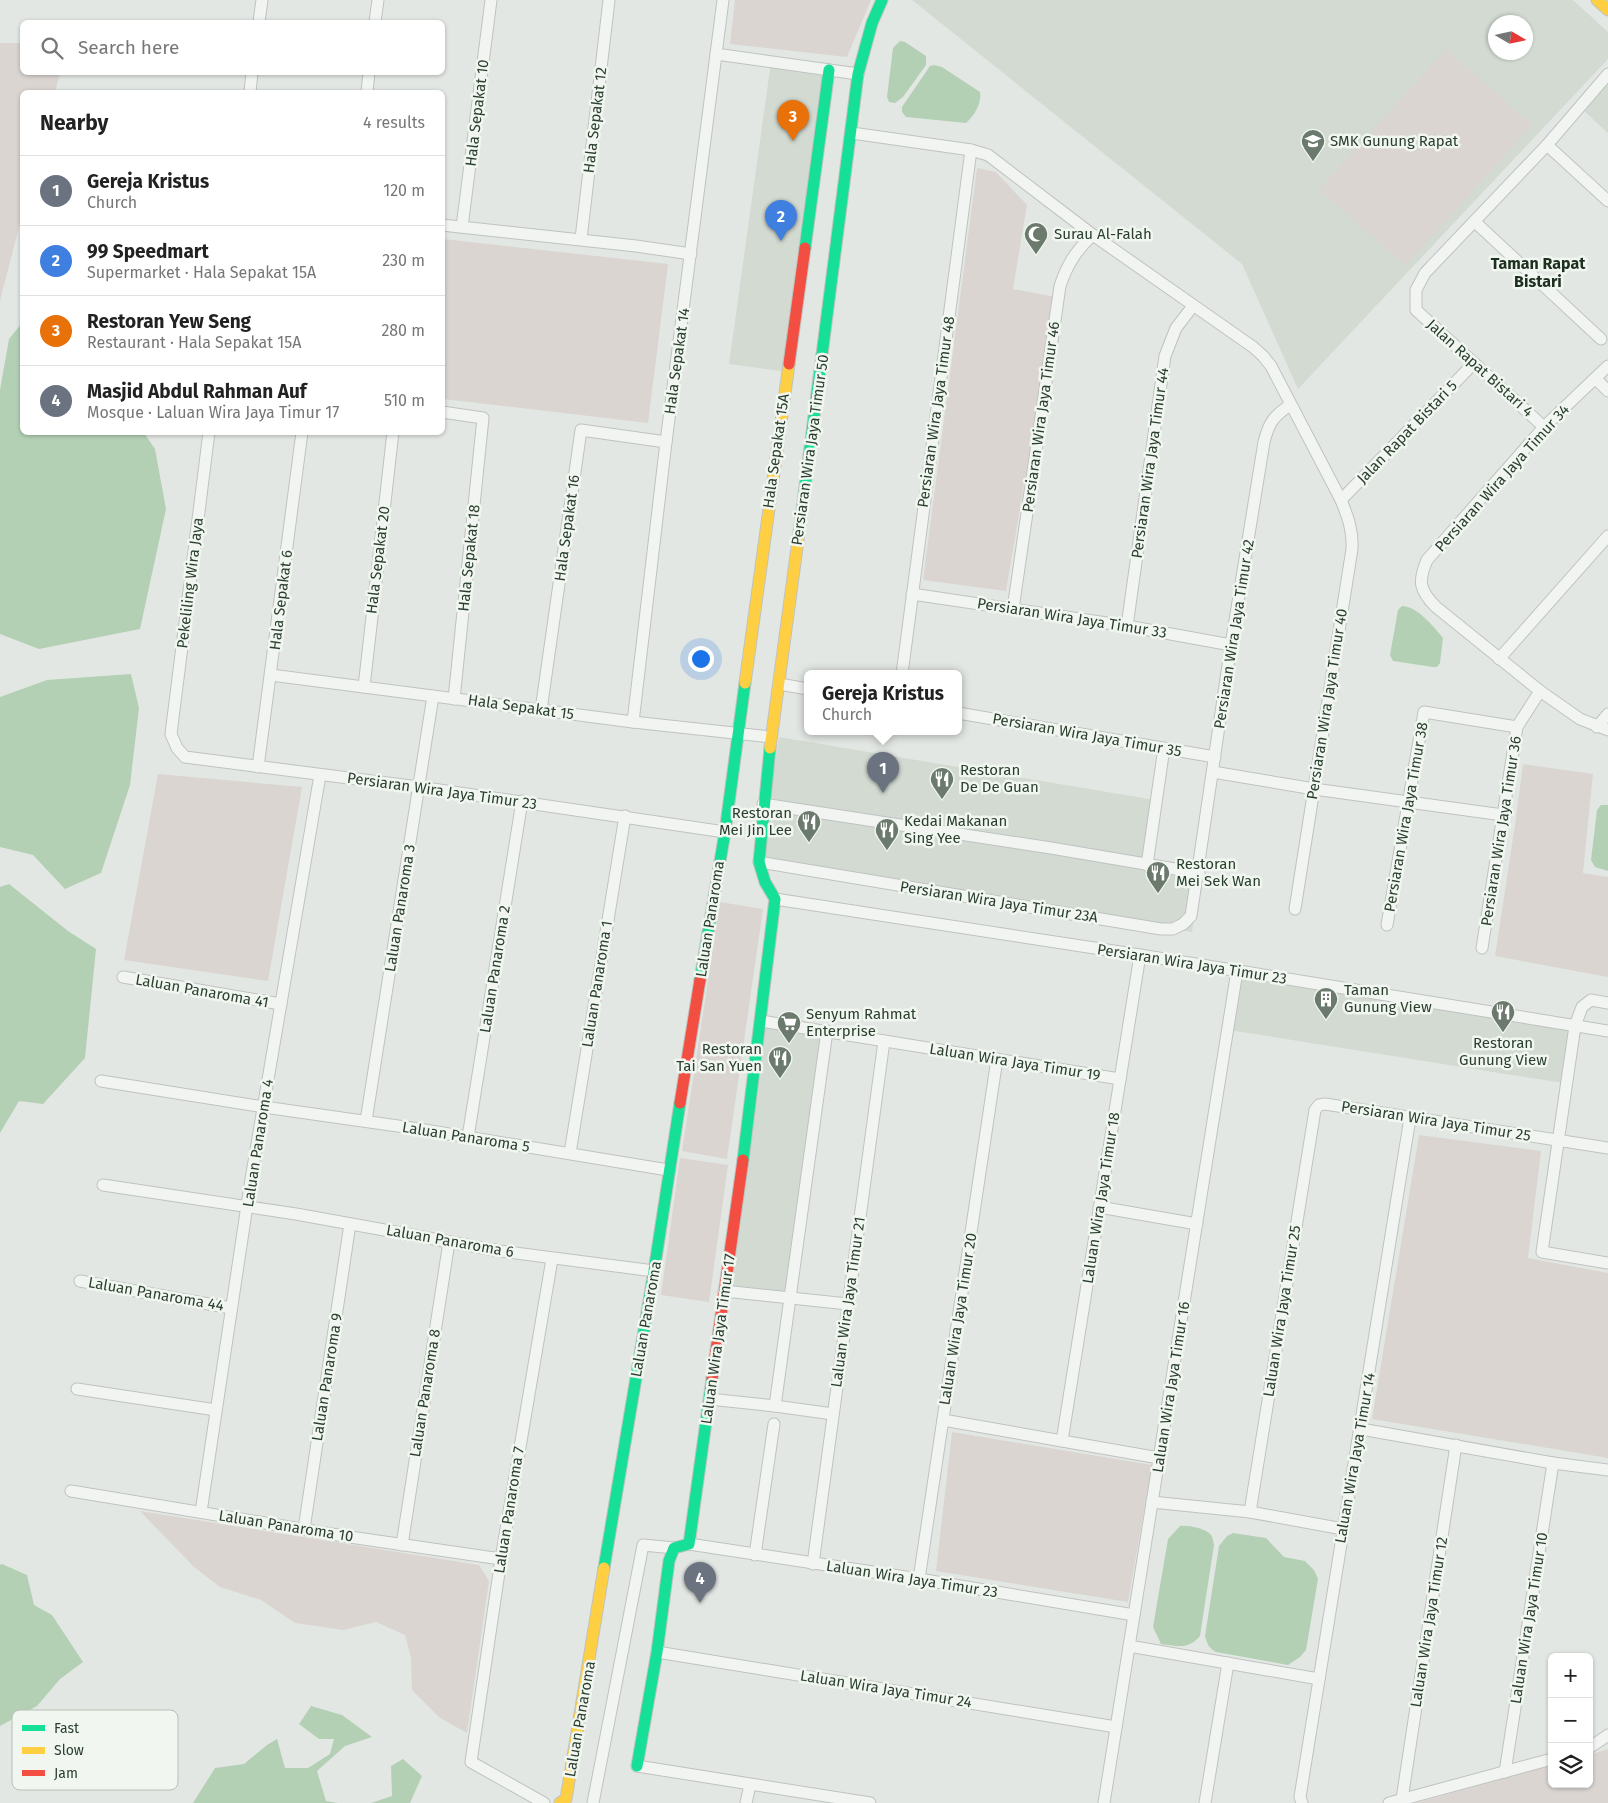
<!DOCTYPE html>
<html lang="en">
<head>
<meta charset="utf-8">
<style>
	body { margin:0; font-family:"Fira Sans",sans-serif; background:#f2f2f2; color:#222 }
	.controls { position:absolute; right:15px; bottom:15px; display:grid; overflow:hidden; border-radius:8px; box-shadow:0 1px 4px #0004 }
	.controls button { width:45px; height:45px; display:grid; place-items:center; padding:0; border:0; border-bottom:1px solid #e0e0e0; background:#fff; color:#222; font:25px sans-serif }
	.compass { position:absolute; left:1488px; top:15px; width:45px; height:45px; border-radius:50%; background:#fff; box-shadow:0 1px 4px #0004; rotate:99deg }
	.you { position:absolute; left:700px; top:658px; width:18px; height:18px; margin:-12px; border:4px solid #fff; border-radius:50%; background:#1a73e8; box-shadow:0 0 0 8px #1a73e833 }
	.badge { display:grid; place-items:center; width:32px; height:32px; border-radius:50%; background:#0f766e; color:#fff; font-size:16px; font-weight:700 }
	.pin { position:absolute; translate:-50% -41px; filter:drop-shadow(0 1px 2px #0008) }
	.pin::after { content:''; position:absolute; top:26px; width:18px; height:15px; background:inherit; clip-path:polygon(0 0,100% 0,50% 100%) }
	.popup { position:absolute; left:804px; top:670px; width:158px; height:65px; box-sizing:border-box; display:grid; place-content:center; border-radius:8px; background:#fff; filter:drop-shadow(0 1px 4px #0005); font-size:16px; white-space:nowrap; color:#767676 }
	.popup b { font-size:19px; color:#222 }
	.popup::after { content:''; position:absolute; left:50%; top:100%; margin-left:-10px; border:10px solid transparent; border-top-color:#fff }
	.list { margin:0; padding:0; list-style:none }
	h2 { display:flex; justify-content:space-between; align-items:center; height:65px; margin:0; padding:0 20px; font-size:21px }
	h2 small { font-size:16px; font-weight:400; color:#767676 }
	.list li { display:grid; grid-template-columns:32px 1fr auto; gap:15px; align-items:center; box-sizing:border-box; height:70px; padding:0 20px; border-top:1px solid #e0e0e0 }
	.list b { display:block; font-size:19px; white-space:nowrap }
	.list p { margin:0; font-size:16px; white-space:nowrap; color:#767676 }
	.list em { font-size:16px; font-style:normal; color:#767676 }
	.icon { flex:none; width:28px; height:28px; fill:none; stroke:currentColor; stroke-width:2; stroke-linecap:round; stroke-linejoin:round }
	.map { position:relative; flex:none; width:1608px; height:1803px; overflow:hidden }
	.search { position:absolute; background:#fff; box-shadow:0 1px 4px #0004; left:20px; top:20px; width:425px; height:55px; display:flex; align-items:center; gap:12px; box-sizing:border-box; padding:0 18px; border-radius:8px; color:#767676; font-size:19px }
	.panel { position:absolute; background:#fff; box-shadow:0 1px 4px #0004; left:20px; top:90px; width:425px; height:345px; border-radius:8px }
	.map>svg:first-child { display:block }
</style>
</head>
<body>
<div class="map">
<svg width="1608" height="1803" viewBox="0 0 1608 1803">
	<rect width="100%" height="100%" fill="#e3e7e3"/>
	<g fill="#d2dad2" fill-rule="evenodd">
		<path d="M912 0H1573L1608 32V59L1298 389 1242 264ZM1496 22H1526V52H1496Z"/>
		<path d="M771 62 829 70 788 372 729 364Z"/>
		<path d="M1608 75V133L1581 108Z"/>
		<path d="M779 737 1155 800 1148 864 1202 872 1192 932 759 863Z"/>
		<path d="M1238 970 1578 1024 1569 1084 1229 1030Z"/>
		<path d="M762 1020 829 1031 791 1297 722 1290Z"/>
	</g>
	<g fill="#dad5d1">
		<path d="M735 0H871L847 57 730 44Z"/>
		<path d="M0 43H22V72L60 73 55 92H22V215L0 301Z"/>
		<path d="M1446 49 1532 125 1405 266 1319 189Z"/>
		<path d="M977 168 996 172 1027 205 1013 289 1056 297 1006 591 923 580Z"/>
		<path d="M443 239 668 264 648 423 443 399Z"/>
		<path d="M1523 764 1593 774 1583 873 1608 877V977L1495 956 1515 825Z"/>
		<path d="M158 774 302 787 268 981 124 960Z"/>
		<path d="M720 902 763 909 727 1159 682 1151Z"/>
		<path d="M1419 1135 1541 1151 1528 1258 1608 1273V1458L1372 1419Z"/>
		<path d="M680 1158 728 1165 709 1302 661 1295Z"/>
		<path d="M952 1432 1152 1465 1128 1602 936 1571Z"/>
		<path d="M140 1511 479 1565 489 1581 467 1733 440 1718 412 1690 411 1658 405 1635 376 1622 343 1630 295 1623 261 1600 220 1587 194 1567Z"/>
		<path d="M1608 1749V1803H1416L1552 1765V1784H1589V1755Z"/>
	</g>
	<g fill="#b3d0b4">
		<path d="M900 41 905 42 926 56V65L903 97 895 103 889 102 887 97 893 48Z"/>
		<path d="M934 65 942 67 980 92C982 103 974 116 966 123L906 117 902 112V107L930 66Z"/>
		<path d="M22 323V432L144 433 155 449 166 509 140 629 39 649 0 634V390L9 339Z"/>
		<path d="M1402 606C1417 606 1434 627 1443 638L1440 663 1437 667H1433L1393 661 1390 655 1398 610Z"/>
		<path d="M131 674 139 708 130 785 101 873 65 889 33 855 0 847V697L47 680Z"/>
		<path d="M1601 805H1608V871L1595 867 1591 860 1597 810Z"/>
		<path d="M9 884 68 931 96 949 85 1058 43 1104 19 1101 0 1133V887Z"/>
		<path d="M1180 1526C1188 1525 1203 1528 1209 1533 1213 1536 1213 1540 1214 1545L1200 1636C1188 1650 1178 1646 1161 1644L1153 1627 1168 1539Z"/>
		<path d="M1233 1533 1266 1538 1284 1557 1305 1561 1314 1570 1318 1579 1306 1650 1300 1657 1288 1665 1216 1652C1209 1648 1207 1644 1205 1636L1219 1546 1227 1536Z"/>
		<path d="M2 1564 27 1575 34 1605 52 1615 83 1662 60 1679 37 1706 0 1726V1565Z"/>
		<path d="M311 1706 342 1715 372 1737 345 1746 317 1771 326 1801 338 1803H193L215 1768 244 1764 267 1745 277 1739 285 1768H308L330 1754 334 1739H319L299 1724Z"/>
		<path d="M403 1759 422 1776 410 1803H371L392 1796 391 1766Z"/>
	</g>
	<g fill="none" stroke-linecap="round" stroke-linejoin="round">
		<g stroke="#bfc3c0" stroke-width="13">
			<g id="street">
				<path d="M259 22 262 0"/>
				<path d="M375 22 378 0"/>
				<path d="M716 54 858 74"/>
				<path d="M250 92 252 72"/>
				<path d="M367 92 369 72"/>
				<path d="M852 133 971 150 988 155 1093 235 1253 347 1263 356 1271 366 1341 500C1348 517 1353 531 1352 549L1295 909"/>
				<path d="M1547 145 1608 201"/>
				<path d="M1475 222 1601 339"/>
				<path d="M442 225 636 246 691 254"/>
				<path d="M462 227 491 0"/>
				<path d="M581 239 609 0"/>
				<path d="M1608 366 1544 427 1427 560C1418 581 1419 590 1436 607L1540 691 1580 719 1608 730"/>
				<path d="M1596 379 1608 391"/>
				<path d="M442 412 483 418 454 699"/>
				<path d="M1544 427 1416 310V290L1425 273 1547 145 1608 74"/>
				<path d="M209 432 171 734 177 748 185 757 419 787 725 832"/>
				<path d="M1341 500 1474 363"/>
				<path d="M912 594 1127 626 1231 645"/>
				<path d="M1013 609 1060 286C1067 265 1076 250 1093 235"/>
				<path d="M1127 626 1165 356 1176 328 1193 306"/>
				<path d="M1499 659 1608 536"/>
				<path d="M902 674 971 150"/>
				<path d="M271 675 633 722 771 737"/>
				<path d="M779 684 808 689"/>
				<path d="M364 687 393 432"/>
				<path d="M541 710 581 430 666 442"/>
				<path d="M958 713 1215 757"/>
				<path d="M633 722 666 442 723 0"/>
				<path d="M1597 727 1608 714"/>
				<path d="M258 767 302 432"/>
				<path d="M1213 772 1314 789 1503 815"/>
				<path d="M763 804 1051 848 1199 873"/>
				<path d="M759 862 1161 929H1173L1183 924 1191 916 1231 645 1264 442C1269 422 1274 416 1290 405"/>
				<path d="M1147 865 1164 748"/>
				<path d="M775 899 1140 955 1608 1031"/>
				<path d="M1387 925 1424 712 1517 727"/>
				<path d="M1482 948 1517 727 1540 691"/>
				<path d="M123 977 281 1004"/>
				<path d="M1608 1003 1591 1000 1582 1007 1575 1026 1542 1252 1608 1263"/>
				<path d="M761 1021 1120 1079"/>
				<path d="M101 1081 264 1107 419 1129 668 1170"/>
				<path d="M366 1121 433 696"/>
				<path d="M468 1137 522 801"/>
				<path d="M570 1153 625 816"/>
				<path d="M103 1185 296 1214 500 1251 654 1271"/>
				<path d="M1099 1207 1197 1224"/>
				<path d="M80 1281 231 1308"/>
				<path d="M724 1291 848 1304"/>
				<path d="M77 1389 216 1410"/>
				<path d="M709 1399 775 1406 833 1414"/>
				<path d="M775 1406 827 1031"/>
				<path d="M943 1420 1159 1458"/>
				<path d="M1361 1429 1553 1463 1608 1470"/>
				<path d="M1062 1441 1140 955"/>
				<path d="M71 1491 350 1537 501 1559"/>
				<path d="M1152 1502 1250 1512 1343 1529"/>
				<path d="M201 1512 251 1179 320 775"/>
				<path d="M1250 1512 1315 1110 1319 1105 1325 1104 1608 1148"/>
				<path d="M304 1529 350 1224"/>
				<path d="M689 1544 919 1579 1134 1615"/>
				<path d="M402 1545 449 1242"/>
				<path d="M755 1555 774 1424"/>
				<path d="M813 1564 884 1041"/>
				<path d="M919 1579 997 1059"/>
				<path d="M1129 1646 1319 1679"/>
				<path d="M657 1652 1116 1727"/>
				<path d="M1589 1748 1608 1735"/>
				<path d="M637 1766 870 1803"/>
				<path d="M1505 1772 1553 1463"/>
				<path d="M1402 1799 1456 1445"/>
				<path d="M544 1803 471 1762 501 1559 552 1259"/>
				<path d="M593 1803 643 1545 674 1548"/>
				<path d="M746 1803 750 1785"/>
				<path d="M1104 1803 1237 971"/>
				<path d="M1205 1803 1228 1663"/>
				<path d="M1302 1803 1300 1797 1410 1118"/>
				<path d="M1389 1803 1552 1759"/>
			</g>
		</g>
		<g stroke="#bfc3c0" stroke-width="13">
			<g id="fast">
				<path d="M805 248 829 70"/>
				<path d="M801 518 858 74 872 23 882 0"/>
				<path d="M700 980 725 832 745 683"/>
				<path d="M743 1160 775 899 765 882 759 862 770 748"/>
				<path d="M604 1568 654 1271 680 1103"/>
				<path d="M637 1766 657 1652 669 1561 674 1548 689 1544 712 1379"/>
			</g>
		</g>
		<g stroke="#bfc3c0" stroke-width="13">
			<g id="slow">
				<path d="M1597 0 1608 10"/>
				<path d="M745 683 789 364"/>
				<path d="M770 748 801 518"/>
				<path d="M560 1803 566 1799 604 1568"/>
			</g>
		</g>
		<g stroke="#bfc3c0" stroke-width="13">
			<g id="jam">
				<path d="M789 364 805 248"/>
				<path d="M680 1103 700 980"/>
				<path d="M712 1379 743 1160"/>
			</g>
		</g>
		<use href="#street" stroke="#f2f4f2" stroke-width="11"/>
		<use href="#fast" stroke="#16e098" stroke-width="11"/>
		<use href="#slow" stroke="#ffcf43" stroke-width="11"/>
		<use href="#jam" stroke="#f24e42" stroke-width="11"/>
	</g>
	<defs>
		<g id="school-pin" transform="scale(1.25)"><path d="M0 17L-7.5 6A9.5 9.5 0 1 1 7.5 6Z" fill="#6b7a6d" stroke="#f1f6f1"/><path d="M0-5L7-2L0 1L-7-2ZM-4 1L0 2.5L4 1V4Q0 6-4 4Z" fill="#fff"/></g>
		<g id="mosque-pin" transform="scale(1.25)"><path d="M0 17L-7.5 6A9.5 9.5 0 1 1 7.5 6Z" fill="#6b7a6d" stroke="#f1f6f1"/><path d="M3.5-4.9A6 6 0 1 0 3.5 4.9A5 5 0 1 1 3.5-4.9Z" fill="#fff"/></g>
		<g id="restaurant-pin" transform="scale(1.25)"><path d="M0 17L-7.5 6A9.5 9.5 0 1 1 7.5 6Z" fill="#6b7a6d" stroke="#f1f6f1"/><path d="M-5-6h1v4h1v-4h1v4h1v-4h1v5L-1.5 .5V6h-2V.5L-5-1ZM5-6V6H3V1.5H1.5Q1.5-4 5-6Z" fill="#fff"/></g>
		<g id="building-pin" transform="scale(1.25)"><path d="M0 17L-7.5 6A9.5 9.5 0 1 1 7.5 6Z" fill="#6b7a6d" stroke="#f1f6f1"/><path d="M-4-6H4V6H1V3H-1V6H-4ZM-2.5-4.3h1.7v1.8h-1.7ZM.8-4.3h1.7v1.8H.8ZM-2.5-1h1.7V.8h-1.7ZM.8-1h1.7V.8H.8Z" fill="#fff"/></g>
		<g id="supermarket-pin" transform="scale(1.25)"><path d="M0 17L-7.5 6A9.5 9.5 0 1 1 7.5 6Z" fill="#6b7a6d" stroke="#f1f6f1"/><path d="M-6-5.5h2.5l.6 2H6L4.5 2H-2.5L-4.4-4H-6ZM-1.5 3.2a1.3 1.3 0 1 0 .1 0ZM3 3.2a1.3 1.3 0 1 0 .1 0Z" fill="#fff"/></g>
	</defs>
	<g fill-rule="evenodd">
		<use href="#school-pin" x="1313" y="141"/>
		<use href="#mosque-pin" x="1036" y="234"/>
		<use href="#restaurant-pin" x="942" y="779"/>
		<use href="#restaurant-pin" x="809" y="822"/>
		<use href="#restaurant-pin" x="887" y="830"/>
		<use href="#restaurant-pin" x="1158" y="873"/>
		<use href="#building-pin" x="1326" y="999"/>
		<use href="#restaurant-pin" x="1503" y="1012"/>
		<use href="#supermarket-pin" x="789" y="1023"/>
		<use href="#restaurant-pin" x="780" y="1058"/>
	</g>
	<g text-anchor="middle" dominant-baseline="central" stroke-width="5" stroke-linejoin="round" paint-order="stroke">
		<g font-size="15" fill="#2b3f2e" stroke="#f1f6f1">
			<text transform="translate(477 113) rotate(-83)">Hala Sepakat 10</text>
			<text transform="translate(595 120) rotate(-83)">Hala Sepakat 12</text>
			<text transform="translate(677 361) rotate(-82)">Hala Sepakat 14</text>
			<text transform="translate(1480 368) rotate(42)">Jalan Rapat Bistari 4</text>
			<text transform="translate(936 412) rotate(-82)">Persiaran Wira Jaya Timur 48</text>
			<text transform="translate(1041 417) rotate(-82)">Persiaran Wira Jaya Timur 46</text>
			<text transform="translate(1407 432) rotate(-46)">Jalan Rapat Bistari 5</text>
			<text transform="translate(810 450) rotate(-82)">Persiaran Wira Jaya Timur 50</text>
			<text transform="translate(776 451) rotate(-82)">Hala Sepakat 15A</text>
			<text transform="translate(1150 463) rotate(-82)">Persiaran Wira Jaya Timur 44</text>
			<text transform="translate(1502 478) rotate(-48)">Persiaran Wira Jaya Timur 34</text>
			<text transform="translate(567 528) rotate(-82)">Hala Sepakat 16</text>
			<text transform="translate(469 558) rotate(-84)">Hala Sepakat 18</text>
			<text transform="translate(378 560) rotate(-83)">Hala Sepakat 20</text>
			<text transform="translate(190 583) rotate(-83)">Pekeliling Wira Jaya</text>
			<text transform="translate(281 600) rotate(-83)">Hala Sepakat 6</text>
			<text transform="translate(1072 618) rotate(9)">Persiaran Wira Jaya Timur 33</text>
			<text transform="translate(1234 634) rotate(-81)">Persiaran Wira Jaya Timur 42</text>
			<text transform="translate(1327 704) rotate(-81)">Persiaran Wira Jaya Timur 40</text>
			<text transform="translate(521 707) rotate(8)">Hala Sepakat 15</text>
			<text transform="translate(1087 735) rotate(10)">Persiaran Wira Jaya Timur 35</text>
			<text transform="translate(442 791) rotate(8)">Persiaran Wira Jaya Timur 23</text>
			<text transform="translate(1406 817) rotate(-80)">Persiaran Wira Jaya Timur 38</text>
			<text transform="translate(1501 831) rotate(-81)">Persiaran Wira Jaya Timur 36</text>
			<text transform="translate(999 902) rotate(9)">Persiaran Wira Jaya Timur 23A</text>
			<text transform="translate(400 908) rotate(-81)">Laluan Panaroma 3</text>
			<text transform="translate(710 919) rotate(-81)">Laluan Panaroma</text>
			<text transform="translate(1192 964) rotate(9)">Persiaran Wira Jaya Timur 23</text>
			<text transform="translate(495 969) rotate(-81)">Laluan Panaroma 2</text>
			<text transform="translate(597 984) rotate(-81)">Laluan Panaroma 1</text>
			<text transform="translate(202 991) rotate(10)">Laluan Panaroma 41</text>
			<text transform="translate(1015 1062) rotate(9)">Laluan Wira Jaya Timur 19</text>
			<text transform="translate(1436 1121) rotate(9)">Persiaran Wira Jaya Timur 25</text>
			<text transform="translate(466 1137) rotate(9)">Laluan Panaroma 5</text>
			<text transform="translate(258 1143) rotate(-81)">Laluan Panaroma 4</text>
			<text transform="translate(1101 1198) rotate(-81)">Laluan Wira Jaya Timur 18</text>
			<text transform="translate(450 1241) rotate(10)">Laluan Panaroma 6</text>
			<text transform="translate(156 1294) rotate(10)">Laluan Panaroma 44</text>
			<text transform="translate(848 1302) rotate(-82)">Laluan Wira Jaya Timur 21</text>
			<text transform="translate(1282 1311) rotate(-81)">Laluan Wira Jaya Timur 25</text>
			<text transform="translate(646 1319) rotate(-80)">Laluan Panaroma</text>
			<text transform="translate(958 1319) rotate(-81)">Laluan Wira Jaya Timur 20</text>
			<text transform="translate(718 1339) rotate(-82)">Laluan Wira Jaya Timur 17</text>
			<text transform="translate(327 1377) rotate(-81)">Laluan Panaroma 9</text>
			<text transform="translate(1171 1387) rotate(-81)">Laluan Wira Jaya Timur 16</text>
			<text transform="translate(425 1393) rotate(-81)">Laluan Panaroma 8</text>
			<text transform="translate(1355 1458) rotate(-80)">Laluan Wira Jaya Timur 14</text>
			<text transform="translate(509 1510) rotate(-81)">Laluan Panaroma 7</text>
			<text transform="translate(286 1526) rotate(9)">Laluan Panaroma 10</text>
			<text transform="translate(912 1579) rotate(9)">Laluan Wira Jaya Timur 23</text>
			<text transform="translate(1529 1618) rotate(-81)">Laluan Wira Jaya Timur 10</text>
			<text transform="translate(1429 1622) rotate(-81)">Laluan Wira Jaya Timur 12</text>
			<text transform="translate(886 1689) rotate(9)">Laluan Wira Jaya Timur 24</text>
			<text transform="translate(580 1719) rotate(-80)">Laluan Panaroma</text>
		</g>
		<g font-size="15" fill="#2b3f2e" stroke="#f1f6f1" text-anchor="start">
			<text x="1330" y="141">SMK Gunung Rapat</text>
			<text x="1054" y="234">Surau Al-Falah</text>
			<text x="960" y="770">Restoran<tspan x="960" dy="17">De De Guan</tspan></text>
			<text x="792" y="813" text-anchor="end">Restoran<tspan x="792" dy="17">Mei Jin Lee</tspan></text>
			<text x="904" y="821">Kedai Makanan<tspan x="904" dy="17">Sing Yee</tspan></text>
			<text x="1176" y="864">Restoran<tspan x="1176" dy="17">Mei Sek Wan</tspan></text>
			<text x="1344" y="990">Taman<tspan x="1344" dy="17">Gunung View</tspan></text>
			<text x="806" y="1014">Senyum Rahmat<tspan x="806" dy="17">Enterprise</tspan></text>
			<text x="1503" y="1043" text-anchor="middle">Restoran<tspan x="1503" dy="17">Gunung View</tspan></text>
			<text x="762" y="1049" text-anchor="end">Restoran<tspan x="762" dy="17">Tai San Yuen</tspan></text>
		</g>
		<g font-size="16" font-weight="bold" fill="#1d3020" stroke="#f1f6f1">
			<text x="1538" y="263">Taman Rapat<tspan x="1538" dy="18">Bistari</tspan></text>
		</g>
	</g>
	<rect x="12" y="1710" width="166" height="80" rx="8" fill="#f1f6f1" stroke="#b6bfb6" stroke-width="1"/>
	<rect x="22" y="1725" width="23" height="6" fill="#16e098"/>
	<rect x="22" y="1747" width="23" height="7" fill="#ffcf43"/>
	<rect x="22" y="1770" width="23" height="6" fill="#f24e42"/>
	<g font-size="14" fill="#2b3f2e">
		<text x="54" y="1733">Fast</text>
		<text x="54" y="1755">Slow</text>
		<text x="54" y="1778">Jam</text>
	</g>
</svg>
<div class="controls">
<button>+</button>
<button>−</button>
<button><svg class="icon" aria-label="layers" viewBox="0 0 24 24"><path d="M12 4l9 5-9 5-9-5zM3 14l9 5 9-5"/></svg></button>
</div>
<svg class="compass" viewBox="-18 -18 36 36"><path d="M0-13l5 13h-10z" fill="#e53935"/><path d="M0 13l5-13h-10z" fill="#767676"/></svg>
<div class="you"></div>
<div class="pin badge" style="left:883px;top:793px;background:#6b7280">1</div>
<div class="popup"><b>Gereja Kristus</b>Church</div>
<div class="pin badge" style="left:781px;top:241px;background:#3f7fe0">2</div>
<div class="pin badge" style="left:793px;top:141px;background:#e8710a">3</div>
<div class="pin badge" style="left:700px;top:1603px;background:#6b7280">4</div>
<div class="search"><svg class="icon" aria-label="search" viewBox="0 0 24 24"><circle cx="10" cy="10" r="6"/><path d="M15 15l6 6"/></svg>Search here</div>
<section class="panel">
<h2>Nearby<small>4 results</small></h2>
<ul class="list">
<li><span class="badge" style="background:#6b7280">1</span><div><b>Gereja Kristus</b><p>Church</p></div><em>120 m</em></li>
<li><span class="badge" style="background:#3f7fe0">2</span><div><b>99 Speedmart</b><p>Supermarket · Hala Sepakat 15A</p></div><em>230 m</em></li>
<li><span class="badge" style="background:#e8710a">3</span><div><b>Restoran Yew Seng</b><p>Restaurant · Hala Sepakat 15A</p></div><em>280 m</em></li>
<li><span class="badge" style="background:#6b7280">4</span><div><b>Masjid Abdul Rahman Auf</b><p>Mosque · Laluan Wira Jaya Timur 17</p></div><em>510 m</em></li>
</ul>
</section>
</div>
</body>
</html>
